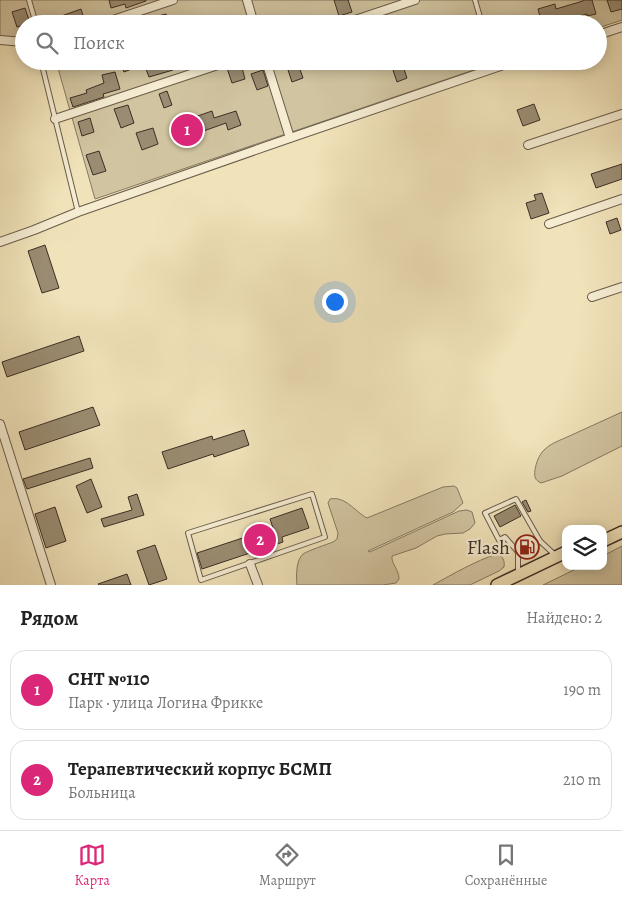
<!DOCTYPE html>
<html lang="ru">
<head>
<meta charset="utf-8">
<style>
	body { margin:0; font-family:Alegreya,serif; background:#f6f6f6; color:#222 }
	.controls { position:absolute; right:15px; bottom:15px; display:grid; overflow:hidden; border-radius:10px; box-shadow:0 2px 12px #0003 }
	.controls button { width:45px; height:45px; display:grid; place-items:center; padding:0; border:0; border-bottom:1px solid #e0e0e0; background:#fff; color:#222; font:25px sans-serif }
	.you { position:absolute; left:334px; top:301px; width:18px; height:18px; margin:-12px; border:4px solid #fff; border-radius:50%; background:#1a73e8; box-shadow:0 0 0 8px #1a73e833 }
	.badge { display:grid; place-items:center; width:32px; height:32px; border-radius:50%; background:#db2777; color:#fff; font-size:16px; font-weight:700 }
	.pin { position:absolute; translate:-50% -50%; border:2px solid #fff; box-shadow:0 1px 5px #0006 }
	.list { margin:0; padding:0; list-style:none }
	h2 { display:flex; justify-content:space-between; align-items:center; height:65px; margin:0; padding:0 20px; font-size:21px }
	h2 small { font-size:16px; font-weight:400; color:#767676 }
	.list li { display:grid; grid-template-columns:32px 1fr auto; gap:15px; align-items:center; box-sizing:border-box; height:80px; margin:0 10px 10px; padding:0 10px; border:1px solid #e0e0e0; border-radius:15px }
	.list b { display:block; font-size:19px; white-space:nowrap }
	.list p { margin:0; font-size:16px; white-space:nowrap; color:#767676 }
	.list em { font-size:16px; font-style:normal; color:#767676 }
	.icon { flex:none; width:28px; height:28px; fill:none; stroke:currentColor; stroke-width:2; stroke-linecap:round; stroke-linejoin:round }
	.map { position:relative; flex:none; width:622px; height:585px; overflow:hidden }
	.search { position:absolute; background:#fff; box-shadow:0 2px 12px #0003; left:15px; right:15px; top:15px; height:55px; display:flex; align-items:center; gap:12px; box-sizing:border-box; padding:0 18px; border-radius:28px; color:#767676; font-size:19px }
	.sheet { height:245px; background:#fff }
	nav { display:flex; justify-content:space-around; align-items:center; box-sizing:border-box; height:70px; border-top:1px solid #e0e0e0; background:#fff; font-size:14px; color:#767676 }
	nav a { display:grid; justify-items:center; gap:2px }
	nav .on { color:#db2777 }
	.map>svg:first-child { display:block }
</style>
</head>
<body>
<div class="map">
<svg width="622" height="585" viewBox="0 0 622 585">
	<rect width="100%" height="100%" fill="#f0e2b9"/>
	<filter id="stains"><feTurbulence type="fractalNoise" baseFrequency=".004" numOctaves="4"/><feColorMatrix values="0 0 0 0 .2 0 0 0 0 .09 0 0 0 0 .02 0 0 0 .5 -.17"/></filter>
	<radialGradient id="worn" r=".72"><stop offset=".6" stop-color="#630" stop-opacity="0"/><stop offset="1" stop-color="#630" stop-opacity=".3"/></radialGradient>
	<g fill="#d1c4a0" stroke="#867a62">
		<path d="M0 0H622V20L598 28V24H24V43L0 39Z"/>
		<path d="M56 61H500L95 199Z"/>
		<path d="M622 412V446L562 476 541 483C535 480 534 477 535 470 536 463 539 455 544 450 550 444 558 441 565 438 584 429 603 421 622 412Z"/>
		<path d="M454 486 457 488 463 503 453 512 368 551 370 552 459 511 467 510 472 512 475 523 470 529 463 533 445 534 437 536 416 548 392 556C391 564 399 569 399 579L396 583 383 585H297C296 576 296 560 303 554 307 551 328 544 333 542L337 539 338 533 328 503 330 499C346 496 354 511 367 518L443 487Z"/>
		<path d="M622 546V585H543L582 566H603V556Z"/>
		<path d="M497 554C503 556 505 561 504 567L499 571 470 585H433C453 574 475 561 497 554Z"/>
	</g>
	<g fill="#9a8c72" stroke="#3c2f25">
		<path d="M109 0H146V1L126 8 125 4 111 8Z"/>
		<path d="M334 0H348L352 12 339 16Z"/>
		<path d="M583 0H592L596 14 587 16V14L551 24H542L538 9 555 4 556 9 583 1Z"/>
		<path d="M607 0H622V9L611 12Z"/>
		<path d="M25 8 30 23 24 24V25L17 27 12 12Z"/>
		<path d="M81 9 85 22 78 24H41V23L46 21 45 19 55 16 56 18Z"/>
		<path d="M166 14 169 24H156L154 17Z"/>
		<path d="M402 17 405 24H385V23Z"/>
		<path d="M120 61H137L139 66 124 72Z"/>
		<path d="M143 61H170L173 70 149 77Z"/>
		<path d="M297 61 303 78 292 82 286 64Z"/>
		<path d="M429 61H450V63L431 69Z"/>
		<path d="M241 64 245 79 232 83 227 68Z"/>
		<path d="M403 66 407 78 397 82 393 70Z"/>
		<path d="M263 70 268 86 257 90 251 74Z"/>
		<path d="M115 72 120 89 103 94 104 97 73 107 70 98 87 93 86 90 104 83 102 75Z"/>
		<path d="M167 91 172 105 164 108 159 94Z"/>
		<path d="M534 104 540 120 523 126 517 110Z"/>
		<path d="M128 105 134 123 121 128 114 109Z"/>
		<path d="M212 111 214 118 236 111 241 125 228 130 226 123 198 133 195 123 177 128 176 123 179 122 178 118 188 115 189 119Z"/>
		<path d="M90 118 94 132 82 136 78 122Z"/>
		<path d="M153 128 158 144 142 150 136 133Z"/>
		<path d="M99 151 106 171 93 175 86 155Z"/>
		<path d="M622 164V179L596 188 591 174Z"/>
		<path d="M542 193 549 213 531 219 526 203 536 200 534 195Z"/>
		<path d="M617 218 621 230 610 234 606 222Z"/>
		<path d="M45 245 59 288 42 293 28 251Z"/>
		<path d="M79 336 84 351 7 377 2 362Z"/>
		<path d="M93 407 100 425 25 450 19 432Z"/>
		<path d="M244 430 249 445 214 457 213 454 168 469 162 452 212 436 213 440Z"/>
		<path d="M90 458 93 468 27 489 23 479Z"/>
		<path d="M91 479 102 507 87 513 76 486Z"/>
		<path d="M137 494 144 515 104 527 101 519 132 510 128 497Z"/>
		<path d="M526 500 531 511 528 512 522 502Z"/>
		<path d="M515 505 521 516 500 527 494 516Z"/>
		<path d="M55 507 66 541 46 548 35 514Z"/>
		<path d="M302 508 309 528 282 537 283 542 202 569 197 553 273 528 270 519Z"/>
		<path d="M155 545 167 579 149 585 137 551Z"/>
		<path d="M127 574 131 585H99L98 584Z"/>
	</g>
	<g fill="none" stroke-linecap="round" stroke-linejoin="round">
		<g stroke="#695c4a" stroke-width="6">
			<g id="service">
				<path d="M29 0 36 24"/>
				<path d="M475 0 482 24"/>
				<path d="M41 61 78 212"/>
				<path d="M312 494 325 537 201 580 188 533Z"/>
				<path d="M518 552 505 537 499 540 485 513 516 499 540 541"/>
				<path d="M518 572V552L540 541 555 555"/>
			</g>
		</g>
		<g stroke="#695c4a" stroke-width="10">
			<g id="minor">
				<path d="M247 0 254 24"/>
				<path d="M101 24 173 0"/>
				<path d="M343 24 415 0"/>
				<path d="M598 35 622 27"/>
				<path d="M0 40 24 42"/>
				<path d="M266 61 290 138"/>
				<path d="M55 119 230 61"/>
				<path d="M528 145 622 114"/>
				<path d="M549 224 622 199"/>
				<path d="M0 242 34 230 78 212 290 138 515 61"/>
				<path d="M592 297 622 287"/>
				<path d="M0 424 51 585"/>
				<path d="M250 564 258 585"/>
			</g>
		</g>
		<g stroke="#3c2f25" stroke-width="14">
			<g id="primary">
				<path d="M603 541 622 532"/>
				<path d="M497 585 566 552"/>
			</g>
		</g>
		<use href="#service" stroke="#f5ecd2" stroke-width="4"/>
		<use href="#minor" stroke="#f5ecd2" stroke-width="8"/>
		<use href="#primary" stroke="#f0e2b9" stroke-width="11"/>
	</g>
	<defs>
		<g id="fuel-ring" transform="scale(1.25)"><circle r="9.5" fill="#f5ecd2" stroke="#8f2418" stroke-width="1.5"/><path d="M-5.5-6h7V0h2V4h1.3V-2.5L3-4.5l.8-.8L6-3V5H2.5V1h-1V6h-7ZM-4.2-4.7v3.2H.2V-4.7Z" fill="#8f2418"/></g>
	</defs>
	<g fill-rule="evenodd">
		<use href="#fuel-ring" x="527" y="547"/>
	</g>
	<g text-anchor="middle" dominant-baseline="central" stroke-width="4.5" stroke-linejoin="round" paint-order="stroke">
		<g font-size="20" fill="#3c2f25" stroke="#f5ecd2" text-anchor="end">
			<text x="510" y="547">Flash</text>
		</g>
	</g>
	<rect width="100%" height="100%" filter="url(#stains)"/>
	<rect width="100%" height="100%" fill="url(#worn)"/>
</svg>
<div class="controls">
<button><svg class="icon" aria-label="layers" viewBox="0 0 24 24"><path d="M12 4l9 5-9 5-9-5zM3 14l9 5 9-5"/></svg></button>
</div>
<div class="you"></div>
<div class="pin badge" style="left:187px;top:130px">1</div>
<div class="pin badge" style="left:260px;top:540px">2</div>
<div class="search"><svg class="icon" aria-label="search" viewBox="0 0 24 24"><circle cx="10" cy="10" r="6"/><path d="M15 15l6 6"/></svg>Поиск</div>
</div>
<section class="sheet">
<h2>Рядом<small>Найдено: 2</small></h2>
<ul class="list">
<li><span class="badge">1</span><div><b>СНТ №110</b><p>Парк · улица Логина Фрикке</p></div><em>190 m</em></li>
<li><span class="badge">2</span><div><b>Терапевтический корпус БСМП</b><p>Больница</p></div><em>210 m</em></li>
</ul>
</section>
<nav>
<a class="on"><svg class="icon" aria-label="map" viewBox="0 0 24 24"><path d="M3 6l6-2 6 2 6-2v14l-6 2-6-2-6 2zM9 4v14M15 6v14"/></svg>Карта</a>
<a><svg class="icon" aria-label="directions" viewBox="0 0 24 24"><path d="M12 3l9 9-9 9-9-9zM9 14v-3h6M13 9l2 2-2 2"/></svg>Маршрут</a>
<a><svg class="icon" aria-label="saved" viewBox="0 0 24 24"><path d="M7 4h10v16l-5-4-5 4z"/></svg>Сохранённые</a>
</nav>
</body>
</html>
